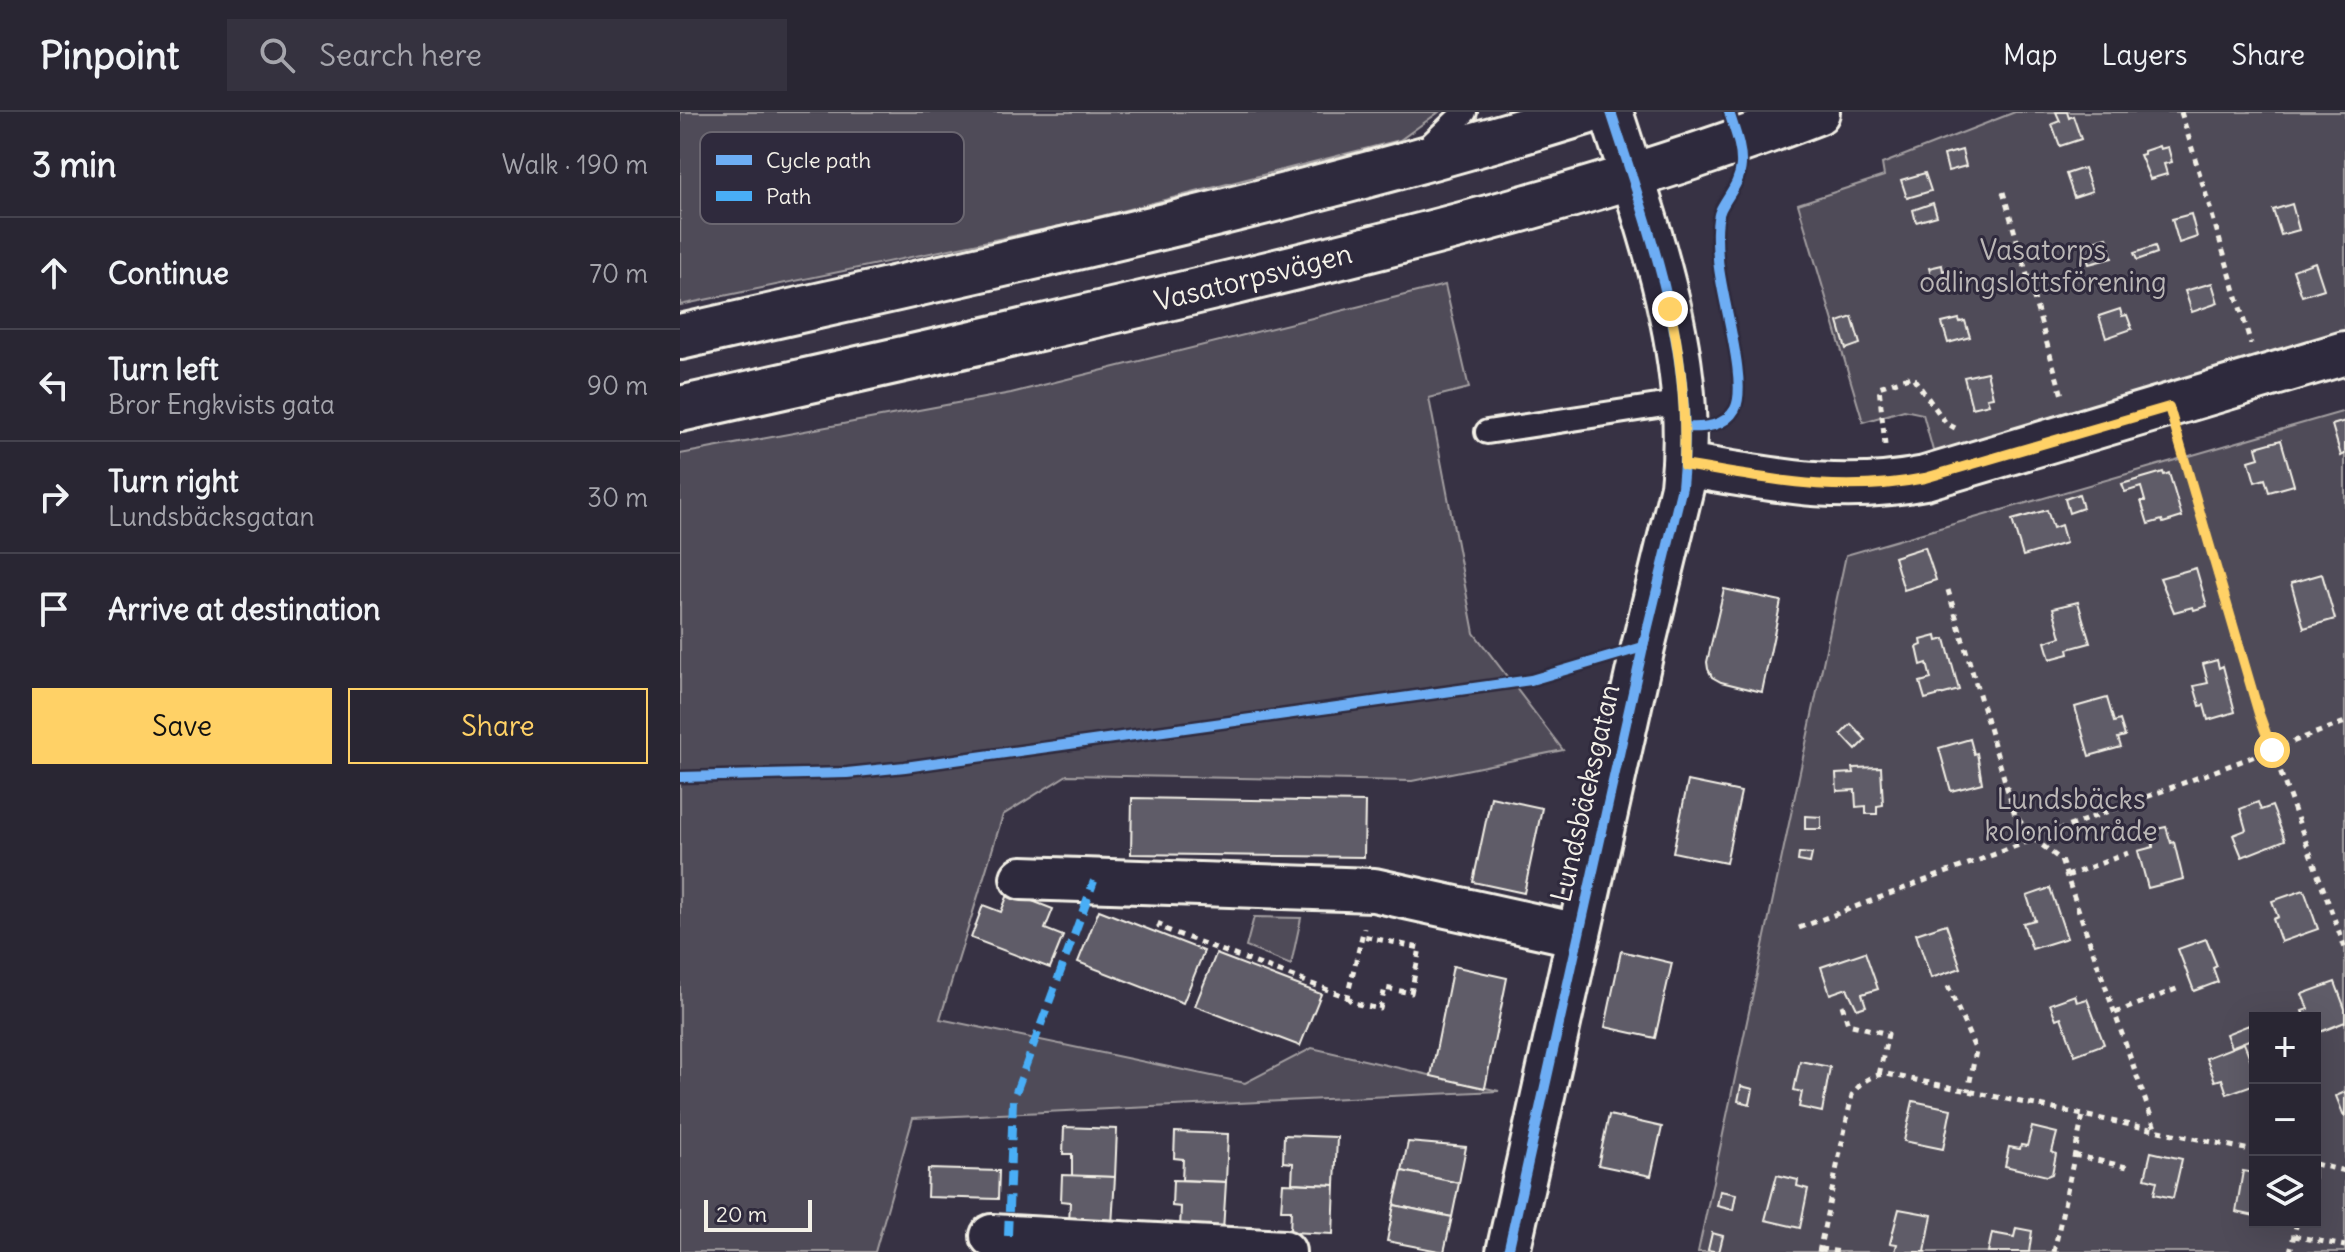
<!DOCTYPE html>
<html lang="en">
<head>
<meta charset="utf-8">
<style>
	body { margin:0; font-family:Delius,sans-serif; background:#35323f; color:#f1f3f6 }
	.controls { position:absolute; right:24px; bottom:24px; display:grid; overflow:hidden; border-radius:0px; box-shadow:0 8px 32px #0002 }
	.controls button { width:72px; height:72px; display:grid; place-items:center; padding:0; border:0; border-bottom:2px solid #45434e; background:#292633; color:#f1f3f6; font:40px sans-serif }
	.scale { position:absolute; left:24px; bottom:20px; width:108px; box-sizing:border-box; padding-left:8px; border:4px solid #f4f1e8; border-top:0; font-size:22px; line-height:28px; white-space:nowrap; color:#f4f1e8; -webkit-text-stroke:6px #2f2a3d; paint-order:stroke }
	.stop { position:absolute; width:24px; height:24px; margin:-18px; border:6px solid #ffd166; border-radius:50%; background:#fff }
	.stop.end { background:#ffd166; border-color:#fff; box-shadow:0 2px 8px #0008 }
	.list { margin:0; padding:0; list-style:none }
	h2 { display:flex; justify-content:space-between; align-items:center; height:104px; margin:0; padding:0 32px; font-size:34px }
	h2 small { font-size:26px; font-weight:400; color:#a5a5ac }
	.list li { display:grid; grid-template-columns:52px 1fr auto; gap:24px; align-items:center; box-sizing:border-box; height:112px; padding:0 32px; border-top:2px solid #45434e }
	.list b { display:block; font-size:30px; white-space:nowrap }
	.list p { margin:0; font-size:26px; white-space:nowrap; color:#a5a5ac }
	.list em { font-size:26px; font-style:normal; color:#a5a5ac }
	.actions { display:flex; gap:16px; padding:24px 32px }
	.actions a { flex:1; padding:18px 0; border:2px solid #ffd166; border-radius:0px; text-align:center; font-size:28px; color:#ffd166 }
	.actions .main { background:#ffd166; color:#111 }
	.icon { flex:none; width:44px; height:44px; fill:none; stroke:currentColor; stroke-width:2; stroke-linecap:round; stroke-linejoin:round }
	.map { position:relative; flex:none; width:1665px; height:1140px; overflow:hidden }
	header { display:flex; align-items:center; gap:48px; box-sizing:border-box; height:112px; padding:0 40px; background:#292633; border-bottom:2px solid #45434e }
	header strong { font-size:38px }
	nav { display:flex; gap:44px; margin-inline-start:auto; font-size:28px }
	.search { width:560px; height:72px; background:#35323f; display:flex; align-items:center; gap:20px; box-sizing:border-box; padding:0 28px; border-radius:0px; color:#a5a5ac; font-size:30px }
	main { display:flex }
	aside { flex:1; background:#292633 }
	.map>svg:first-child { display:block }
</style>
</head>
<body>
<header>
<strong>Pinpoint</strong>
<div class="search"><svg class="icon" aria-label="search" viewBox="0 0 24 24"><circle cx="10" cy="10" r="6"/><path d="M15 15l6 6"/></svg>Search here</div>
<nav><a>Map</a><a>Layers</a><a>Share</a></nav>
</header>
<main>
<aside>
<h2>3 min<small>Walk · 190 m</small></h2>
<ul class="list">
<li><svg class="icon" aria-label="ahead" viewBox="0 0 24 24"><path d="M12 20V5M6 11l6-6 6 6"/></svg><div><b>Continue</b></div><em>70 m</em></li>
<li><svg class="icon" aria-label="left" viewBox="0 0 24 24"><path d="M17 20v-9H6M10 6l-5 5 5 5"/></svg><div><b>Turn left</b><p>Bror Engkvists gata</p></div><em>90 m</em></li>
<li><svg class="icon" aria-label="right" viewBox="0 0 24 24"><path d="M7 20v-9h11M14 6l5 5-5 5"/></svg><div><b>Turn right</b><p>Lundsbäcksgatan</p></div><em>30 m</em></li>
<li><svg class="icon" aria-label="arrive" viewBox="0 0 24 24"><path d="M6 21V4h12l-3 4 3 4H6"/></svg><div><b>Arrive at destination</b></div></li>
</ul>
<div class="actions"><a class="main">Save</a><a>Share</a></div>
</aside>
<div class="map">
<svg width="1665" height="1140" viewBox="0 0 1665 1140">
	<rect width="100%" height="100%" fill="#373244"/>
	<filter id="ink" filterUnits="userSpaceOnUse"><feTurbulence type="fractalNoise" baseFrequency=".0125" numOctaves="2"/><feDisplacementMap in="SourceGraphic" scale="16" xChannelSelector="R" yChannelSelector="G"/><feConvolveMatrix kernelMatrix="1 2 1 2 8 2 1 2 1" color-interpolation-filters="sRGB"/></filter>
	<g filter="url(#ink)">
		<g fill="#504b59" stroke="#a29ea0" stroke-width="2" fill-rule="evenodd">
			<path d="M0 0H759L720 28 390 112 0 193Z"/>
			<path d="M1335 0H1665V226L1255 346 1243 302 1224 298 1183 310 1118 92 1204 64 1202 52Z"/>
			<path d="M765 173 789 276 749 286 794 521 883 638 732 669 387 663 323 703 260 907 565 971 632 936 819 979 233 1006 195 1140H0V342L331 281Z"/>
			<path d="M1665 299V1140H1018L1166 443ZM1575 906H1635V1110H1575Z"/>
			<path d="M574 805 621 806 611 853 566 835Z"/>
		</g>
		<g fill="#5f5c67" stroke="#f4f1e8" stroke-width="2">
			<path d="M1376 0H1387L1389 6 1393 4 1401 27 1380 34 1372 12 1380 9Z"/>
			<path d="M1479 34 1480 37 1488 35 1492 50 1484 52 1487 62 1470 67 1460 43 1464 42V39Z"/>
			<path d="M1282 38 1286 54 1268 59 1264 43Z"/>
			<path d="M1404 56 1412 79 1394 85 1386 62Z"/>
			<path d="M1245 61 1251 79 1227 86 1221 68Z"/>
			<path d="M1253 91 1257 104 1236 110 1233 98Z"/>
			<path d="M1612 92 1619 118 1601 123 1593 98Z"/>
			<path d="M1511 102 1517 125 1499 131 1492 107Z"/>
			<path d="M1427 125 1432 146 1409 152 1403 132Z"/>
			<path d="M1475 134 1477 141 1457 148 1454 141Z"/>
			<path d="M1635 150 1644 177 1622 184 1613 158Z"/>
			<path d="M1262 153 1263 159 1269 157 1273 170 1254 174 1249 156Z"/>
			<path d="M1532 171 1538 191 1512 200 1505 179Z"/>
			<path d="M1440 197 1442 204 1447 203 1452 217 1426 226 1419 204Z"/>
			<path d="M1172 205 1180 232 1166 237 1158 210Z"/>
			<path d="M1279 207 1280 210 1285 209 1290 225 1268 231 1262 211Z"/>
			<path d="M1307 260 1313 285 1307 286 1309 292 1292 296 1284 265Z"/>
			<path d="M1665 309V342L1661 344 1652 313Z"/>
			<path d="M1601 328 1614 373 1589 380 1585 367 1575 370 1569 349 1579 346 1576 335Z"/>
			<path d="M1483 360 1484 363 1489 361 1502 405 1483 411 1482 408 1468 412 1461 389H1465L1461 375 1445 380 1442 372Z"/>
			<path d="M1399 382 1403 396 1389 401 1385 387Z"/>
			<path d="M1367 398 1373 416 1381 413 1386 431 1343 444 1332 408Z"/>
			<path d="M1245 435 1256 468 1224 478 1214 445Z"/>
			<path d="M1516 456 1527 494 1514 498 1513 495 1494 500 1480 466Z"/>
			<path d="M1642 462 1655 507 1624 516 1611 471Z"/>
			<path d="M1044 477 1101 489 1082 580 1041 570 1032 565 1028 557 1027 550Z"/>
			<path d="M1398 490 1410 531 1388 537 1389 542 1370 547 1365 530 1381 525 1373 496Z"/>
			<path d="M1256 524 1257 529 1265 527 1279 578 1245 587 1240 570 1251 567 1247 551 1241 553 1237 535 1242 533 1241 528Z"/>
			<path d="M1537 548 1539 556 1543 554 1555 600 1528 608 1524 593 1520 594 1514 574 1528 571 1523 552Z"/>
			<path d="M1427 586 1434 610 1440 608 1445 624 1438 626 1441 635 1409 644 1395 595Z"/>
			<path d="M1171 612 1186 628 1176 638 1161 622Z"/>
			<path d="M1290 627 1294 642 1297 641 1302 671 1271 679 1259 636Z"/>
			<path d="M1201 655 1203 693 1197 694V702H1186V694L1176 695 1175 678 1157 679 1156 662 1174 661 1173 656Z"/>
			<path d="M1008 669 1061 680 1046 751 993 740Z"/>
			<path d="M811 685 862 696 844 781 793 770Z"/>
			<path d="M452 686 685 690 684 745 451 742Z"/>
			<path d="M1578 690 1581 698 1592 694 1605 728 1562 745 1553 723 1566 718 1560 697Z"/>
			<path d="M1125 704 1141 705V717H1125Z"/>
			<path d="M1486 715 1491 731 1494 730 1503 767 1468 776 1458 739 1473 735 1472 718Z"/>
			<path d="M1119 741 1132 742 1130 751 1118 749Z"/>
			<path d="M1370 776 1387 826 1352 837 1343 811 1355 808 1347 784Z"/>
			<path d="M1624 778 1638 817 1601 830 1593 807 1598 805 1592 789Z"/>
			<path d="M329 780 373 797 365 817 383 824 370 856 291 826 303 793 321 800Z"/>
			<path d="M419 798 524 839 503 891 398 850Z"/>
			<path d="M1266 812 1281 856 1251 866 1236 822Z"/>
			<path d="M1526 827 1537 854 1533 856 1538 870 1514 879 1498 837Z"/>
			<path d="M941 839 992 851 975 926 925 915Z"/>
			<path d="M1185 840 1198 877 1182 882 1186 894 1177 897 1167 876 1150 882 1141 855Z"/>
			<path d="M536 842 641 882 620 934 515 894Z"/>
			<path d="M773 854 827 866 805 976 751 964Z"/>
			<path d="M1655 870 1665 897V910L1635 922V906H1625L1622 899 1628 897 1622 882Z"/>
			<path d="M1395 883 1397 890 1407 887 1424 932 1395 943 1381 905 1376 907 1370 892Z"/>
			<path d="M1569 913 1574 926 1551 935 1546 922Z"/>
			<path d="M1564 931 1575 959V972L1547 982 1542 967 1535 969 1526 946Z"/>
			<path d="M1120 949 1150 955 1142 1000 1119 995 1122 980 1114 978Z"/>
			<path d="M1061 974 1073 977 1070 992 1058 989Z"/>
			<path d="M1665 980V1004H1664L1656 984Z"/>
			<path d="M1233 989 1271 997 1263 1037 1224 1029Z"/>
			<path d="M929 1003 982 1015 971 1064 918 1053Z"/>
			<path d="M384 1015 437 1017 435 1065 392 1064V1042H383Z"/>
			<path d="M1352 1015 1377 1021 1372 1040 1376 1042 1372 1062 1367 1064 1325 1054 1329 1035 1340 1037 1341 1033 1347 1034Z"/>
			<path d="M495 1020 548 1022 546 1070 502 1068 503 1047 494 1046Z"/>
			<path d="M604 1023 657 1025 655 1073 612 1071 613 1051 603 1050Z"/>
			<path d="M728 1030 786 1035 779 1071 722 1059Z"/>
			<path d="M1471 1040 1502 1047 1493 1086 1474 1082 1477 1069 1465 1066Z"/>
			<path d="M248 1057 319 1059 318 1087 247 1085Z"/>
			<path d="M722 1059 779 1071 772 1105 714 1093Z"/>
			<path d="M1563 1059 1575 1061V1104L1556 1100Z"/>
			<path d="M382 1063 435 1065 432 1113 389 1112 390 1090 381 1089Z"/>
			<path d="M1097 1063 1118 1068 1117 1074 1128 1077 1120 1116 1085 1108Z"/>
			<path d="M493 1068 546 1070 543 1119 500 1116 501 1095 492 1094Z"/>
			<path d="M603 1071 655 1073 653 1122 610 1120 611 1098H601Z"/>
			<path d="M1040 1079 1056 1082 1053 1098 1037 1094Z"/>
			<path d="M714 1093 772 1105 764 1140 707 1129Z"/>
			<path d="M1219 1097 1252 1103 1245 1140H1215L1217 1132 1210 1131Z"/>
			<path d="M1336 1116 1352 1119 1349 1140H1308L1312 1121 1334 1125Z"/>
			<path d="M1032 1121 1043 1124 1039 1140 1028 1138Z"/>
		</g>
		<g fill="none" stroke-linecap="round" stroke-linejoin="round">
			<g stroke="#f4f1e8" stroke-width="28">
				<g id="lane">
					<path d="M745 38 785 0"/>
					<path d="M807 320 1004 290"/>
				</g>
			</g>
			<g stroke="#f4f1e8" stroke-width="48">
				<g id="street">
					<path d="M1004 353C1089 367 1159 383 1245 366L1665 241"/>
					<path d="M342 766 694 778 898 823"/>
					<path d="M312 1124 604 1140"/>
					<path d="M828 1140 963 535 1002 375C1017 245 970 122 931 0"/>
				</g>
			</g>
			<g stroke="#f4f1e8" stroke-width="50">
				<g id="secondary">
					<path d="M0 225C304 156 608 92 906 0"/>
					<path d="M0 297C185 256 371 214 555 170 751 123 949 73 1137 0"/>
				</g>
			</g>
			<g stroke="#f4f1e8" stroke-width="5" stroke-dasharray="6 6" stroke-linecap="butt">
				<path d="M1501 0 1571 232"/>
				<path d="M1323 80 1383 287"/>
				<path d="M1499 328 1579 602 1665 836"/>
				<path d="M1205 333 1199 275 1232 264 1266 311 1275 316"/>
				<path d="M1268 478 1335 703 1353 726 1381 748 1475 1016"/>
				<path d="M1387 764 1448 741"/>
				<path d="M481 810 479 815 667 885 684 816"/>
				<path d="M1119 816 1665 610"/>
				<path d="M1268 874 1296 939 1288 979"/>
				<path d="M667 885 673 891 700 897 705 876 731 881 740 836 683 824"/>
				<path d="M1162 893 1168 912 1208 922 1199 963"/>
				<path d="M1435 901 1499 876"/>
				<path d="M1394 1043 1447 1055"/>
				<path d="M1635 1052 1665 1059"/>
				<path d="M1614 1124 1665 1134"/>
				<path d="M1140 1137 1162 1140"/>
				<path d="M1139 1140 1172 983C1182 969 1190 963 1207 962L1575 1039"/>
				<path d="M1374 1140 1403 1003"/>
				<path d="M1610 1140 1617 1110"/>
			</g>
			<use href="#lane" stroke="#2f2a3d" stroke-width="22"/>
			<use href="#street" stroke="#2f2a3d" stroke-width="42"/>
			<use href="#secondary" stroke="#2f2a3d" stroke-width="44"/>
			<path stroke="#49aef6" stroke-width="8" stroke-dasharray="16 8" stroke-linecap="butt" d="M328 1124 333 988 414 769"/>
			<g stroke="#2f2a3d" stroke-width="15">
				<g id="cycleway">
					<path d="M1006 315C1023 316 1045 315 1055 297 1069 270 1039 179 1038 146 1037 133 1035 109 1041 97 1048 83 1060 71 1061 53 1062 35 1054 17 1049 0"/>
					<path d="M0 665 167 661 225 655 851 568 963 535"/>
					<path d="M828 1140 963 535 1002 375C1017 245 970 122 931 0"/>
				</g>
			</g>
			<use href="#cycleway" stroke="#6dadf4" stroke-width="10"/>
		</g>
	</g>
	<g fill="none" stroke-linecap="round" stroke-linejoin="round" filter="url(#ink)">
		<path stroke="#ffd166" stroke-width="10" d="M990 197C1002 250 1006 300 1004 353 1089 367 1159 383 1245 366L1489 295 1579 602 1592 638"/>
	</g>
	<g text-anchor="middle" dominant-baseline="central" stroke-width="6" stroke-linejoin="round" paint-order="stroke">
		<g font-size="28" fill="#bbb7b6" stroke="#2f2a3d">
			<text x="1363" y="138">Vasatorps<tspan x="1363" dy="32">odlingslottsförening</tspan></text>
			<text x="1391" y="687">Lundsbäcks<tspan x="1391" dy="32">koloniområde</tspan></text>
		</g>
		<g font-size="28" fill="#f4f1e8" stroke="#2f2a3d">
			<text transform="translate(573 165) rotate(-14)">Vasatorpsvägen</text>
			<text transform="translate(905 681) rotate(-77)">Lundsbäcksgatan</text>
		</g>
	</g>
	<rect x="20" y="20" width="264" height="92" rx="12" fill="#2f2a3d" stroke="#6a6670" stroke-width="2"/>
	<rect x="36" y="43" width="36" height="10" fill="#6dadf4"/>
	<rect x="36" y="79" width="36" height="10" fill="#49aef6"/>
	<g font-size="22" fill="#f4f1e8">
		<text x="86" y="56">Cycle path</text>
		<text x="86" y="92">Path</text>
	</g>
</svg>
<div class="controls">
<button>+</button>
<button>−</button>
<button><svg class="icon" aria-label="layers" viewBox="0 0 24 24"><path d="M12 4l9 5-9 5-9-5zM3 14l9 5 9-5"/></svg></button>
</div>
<div class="scale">20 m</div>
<div class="stop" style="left:1592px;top:638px"></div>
<div class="stop end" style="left:990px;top:197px"></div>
</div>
</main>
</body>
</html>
